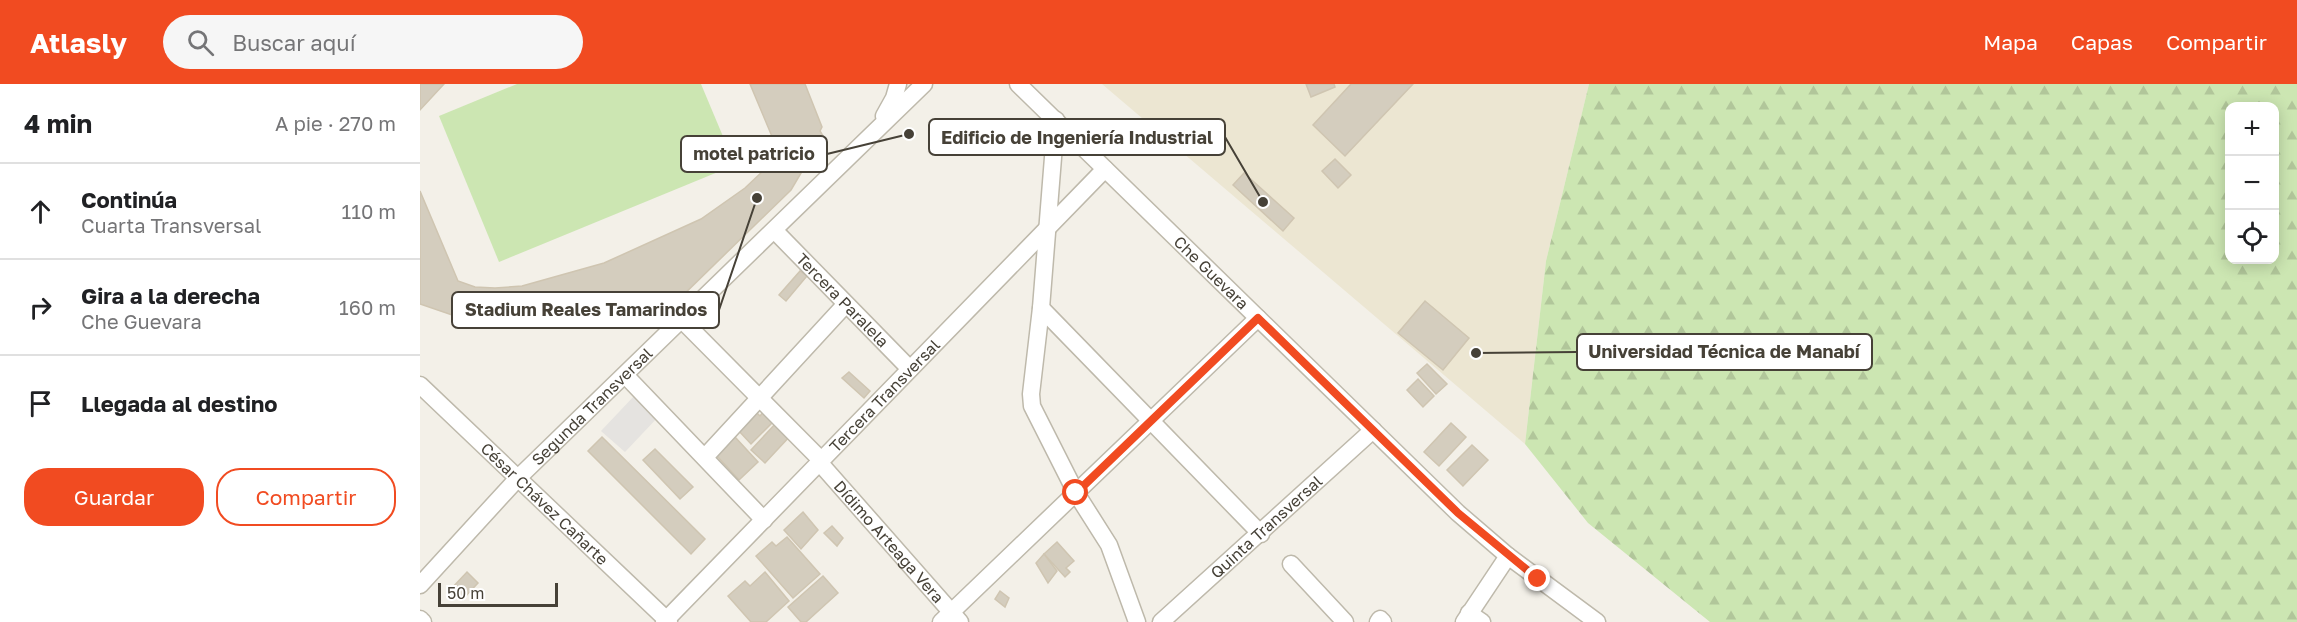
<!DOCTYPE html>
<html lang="es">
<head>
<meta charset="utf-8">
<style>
	body { margin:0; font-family:"Golos Text",sans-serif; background:#f6f6f6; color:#202124 }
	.controls { position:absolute; right:18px; top:18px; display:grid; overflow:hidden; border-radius:12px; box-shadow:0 3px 15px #0003 }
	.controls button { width:54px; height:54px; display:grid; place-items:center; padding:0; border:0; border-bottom:2px solid #e0e0e0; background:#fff; color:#202124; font:30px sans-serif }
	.scale { position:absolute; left:18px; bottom:15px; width:120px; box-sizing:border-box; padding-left:6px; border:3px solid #464137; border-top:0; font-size:16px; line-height:21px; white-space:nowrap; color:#464137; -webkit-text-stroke:4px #fff; paint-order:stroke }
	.stop { position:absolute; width:18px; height:18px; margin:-14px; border:4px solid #f14b21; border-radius:50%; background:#fff }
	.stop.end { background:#f14b21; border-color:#fff; box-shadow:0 2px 6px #0008 }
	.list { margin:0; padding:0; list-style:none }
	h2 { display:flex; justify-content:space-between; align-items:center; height:78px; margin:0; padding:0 24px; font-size:26px }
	h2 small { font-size:20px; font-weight:400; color:#757577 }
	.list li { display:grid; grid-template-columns:39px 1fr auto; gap:18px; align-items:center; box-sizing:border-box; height:96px; padding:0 24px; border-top:2px solid #e0e0e0 }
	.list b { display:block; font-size:22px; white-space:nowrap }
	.list p { margin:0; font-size:20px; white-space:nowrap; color:#757577 }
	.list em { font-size:20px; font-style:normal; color:#757577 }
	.actions { display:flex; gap:12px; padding:18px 24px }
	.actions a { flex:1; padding:14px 0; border:2px solid #f14b21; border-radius:24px; text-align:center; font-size:21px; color:#f14b21 }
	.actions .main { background:#f14b21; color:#fff }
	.icon { flex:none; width:33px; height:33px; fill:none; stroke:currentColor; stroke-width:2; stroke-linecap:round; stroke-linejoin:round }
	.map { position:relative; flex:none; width:1877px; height:538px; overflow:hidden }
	header { display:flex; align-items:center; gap:36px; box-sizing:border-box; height:84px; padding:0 30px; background:#f14b21; color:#fff }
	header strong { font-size:28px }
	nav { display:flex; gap:33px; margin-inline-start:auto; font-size:21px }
	.search { width:420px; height:54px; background:#f6f6f6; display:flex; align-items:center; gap:15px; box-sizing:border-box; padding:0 21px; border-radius:33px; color:#757577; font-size:22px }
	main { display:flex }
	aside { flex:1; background:#fff }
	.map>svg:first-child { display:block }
</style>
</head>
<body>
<header>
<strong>Atlasly</strong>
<div class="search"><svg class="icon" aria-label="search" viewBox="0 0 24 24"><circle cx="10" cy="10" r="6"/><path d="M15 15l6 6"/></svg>Buscar aquí</div>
<nav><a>Mapa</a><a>Capas</a><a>Compartir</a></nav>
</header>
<main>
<aside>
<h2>4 min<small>A pie · 270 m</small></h2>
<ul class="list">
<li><svg class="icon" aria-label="ahead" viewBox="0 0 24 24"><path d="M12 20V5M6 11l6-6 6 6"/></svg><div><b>Continúa</b><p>Cuarta Transversal</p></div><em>110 m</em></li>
<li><svg class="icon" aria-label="right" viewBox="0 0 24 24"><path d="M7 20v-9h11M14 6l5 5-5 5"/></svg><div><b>Gira a la derecha</b><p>Che Guevara</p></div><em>160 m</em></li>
<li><svg class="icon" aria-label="arrive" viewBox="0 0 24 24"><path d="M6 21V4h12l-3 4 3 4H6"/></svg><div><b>Llegada al destino</b></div></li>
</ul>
<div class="actions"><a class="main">Guardar</a><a>Compartir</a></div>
</aside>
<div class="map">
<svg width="1877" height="538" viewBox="0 0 1877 538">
	<defs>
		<pattern id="forest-firs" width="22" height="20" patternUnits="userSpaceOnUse" patternTransform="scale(1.5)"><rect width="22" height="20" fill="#cce6b2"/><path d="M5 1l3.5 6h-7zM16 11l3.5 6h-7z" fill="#b1c69a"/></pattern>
	</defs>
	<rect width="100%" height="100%" fill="#f3f0e8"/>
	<path fill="#ece6d2" d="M682 0H1169L1126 177 1105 360Z"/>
	<path fill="#cce6b2" d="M97 0H281L315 81 79 178 19 32Z"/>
	<path fill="url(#forest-firs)" fill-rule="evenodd" d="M1169 0H1877V538H1290L1168 439 1105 360 1126 177ZM1810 22H1854V176H1810Z"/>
	<path fill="#e5e3e0" d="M216 310 239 332 205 368 181 347Z"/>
	<g fill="#d4cdbe" stroke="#cfc5b1" stroke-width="1.5">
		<path d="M0 0H24L0 26Z"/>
		<path d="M330 0H385L402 43 400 47 403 52 371 106 258 216 210 236 170 235 67 239 41 234 0 220V107L38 197 55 203 75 204 102 202 184 179 281 135 325 104 345 85 353 72 356 62Z"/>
		<path d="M886 0H914L915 3 891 13Z"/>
		<path d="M931 0H993L925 72 893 41Z"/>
		<path d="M915 75 931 91 918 104 902 87Z"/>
		<path d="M824 89 874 134 863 147 813 101Z"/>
		<path d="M380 187 387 192 366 217 359 211Z"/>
		<path d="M1005 217 1049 254 1023 286 978 249Z"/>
		<path d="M1007 280 1027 300 1016 310 997 289Z"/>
		<path d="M429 288 450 307 444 314 422 294Z"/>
		<path d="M998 295 1014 312 1003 323 987 306Z"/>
		<path d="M344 327 354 337 331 360 318 346 336 328 340 332Z"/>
		<path d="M357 338 371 351 345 379 331 366Z"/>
		<path d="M1031 339 1046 353 1019 382 1004 368Z"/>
		<path d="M182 353 285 455 271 470 168 367Z"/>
		<path d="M315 353 338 378 319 396 296 371Z"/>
		<path d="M1052 361 1068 376 1043 402 1027 386Z"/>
		<path d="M235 365 273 403 260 415 223 376Z"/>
		<path d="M383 428 398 446 381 465 364 446Z"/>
		<path d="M412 442 423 454 417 462 404 449Z"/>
		<path d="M367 453 400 490 373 514 336 472 352 458 356 462Z"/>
		<path d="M637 458 654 477 646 484 650 488 645 493 624 470Z"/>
		<path d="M624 470 637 487 628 499 616 479Z"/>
		<path d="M47 488 58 499 42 516 31 505Z"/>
		<path d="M345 488 369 517 346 538H331L308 512 325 497 330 502Z"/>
		<path d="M403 492 418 509 386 538H381L368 523Z"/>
		<path d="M580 507 589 514 585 523 575 515Z"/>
	</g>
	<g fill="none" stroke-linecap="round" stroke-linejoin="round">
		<g stroke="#beb9ab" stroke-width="19">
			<g id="minor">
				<path id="s1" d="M598 0 1038 429 1088 472 1177 538"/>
				<path d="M464 32 474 14 478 0"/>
				<path d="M636 36 621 224 611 310 612 322 656 409 689 461 717 538"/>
				<path id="s2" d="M354 146 490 285"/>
				<path d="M621 224 841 450"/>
				<path d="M262 236 401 376"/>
				<path d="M205 291 344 436"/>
				<path id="s3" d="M0 301 249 538"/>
				<path d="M285 373 425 221"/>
				<path id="s4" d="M399 378 540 538"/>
				<path d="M871 480 925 538"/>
				<path id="s5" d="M0 501 98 394 504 0"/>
				<path d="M1049 529 1062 538"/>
				<path d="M0 535 3 538"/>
				<path id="s6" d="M244 538 685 85"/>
				<path d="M521 538 838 234"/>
				<path id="s7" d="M741 538 953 346"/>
				<path d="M958 538 960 535 963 538"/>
				<path d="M1044 538 1088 472"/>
			</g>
		</g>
		<use href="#minor" stroke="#fff" stroke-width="16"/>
	</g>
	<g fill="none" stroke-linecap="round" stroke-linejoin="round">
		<path stroke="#f14b21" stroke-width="8" d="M656 409 838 234 1038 429 1118 495"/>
	</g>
	<g text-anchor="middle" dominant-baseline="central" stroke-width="5" stroke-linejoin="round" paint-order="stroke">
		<g font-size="16" fill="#464137" stroke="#fff">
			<text stroke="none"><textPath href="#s1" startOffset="270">Che Guevara</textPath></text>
			<text stroke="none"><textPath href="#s2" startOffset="98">Tercera Paralela</textPath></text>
			<text stroke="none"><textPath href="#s6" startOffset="316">Tercera Transversal</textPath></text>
			<text stroke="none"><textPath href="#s5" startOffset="248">Segunda Transversal</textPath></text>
			<text stroke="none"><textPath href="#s3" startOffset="172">César Chávez Cañarte</textPath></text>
			<text stroke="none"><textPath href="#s7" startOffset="142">Quinta Transversal</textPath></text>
			<text stroke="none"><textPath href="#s4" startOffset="106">Dídimo Arteaga Vera</textPath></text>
		</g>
	</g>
	<path fill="none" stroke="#464137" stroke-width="2" d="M843 118L805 53M489 50L407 70M337 114L299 226M1056 269L1157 268"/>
	<g fill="#464137" stroke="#fff" stroke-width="2">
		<circle cx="843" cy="118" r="6"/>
		<circle cx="489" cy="50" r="6"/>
		<circle cx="337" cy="114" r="6"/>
		<circle cx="1056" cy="269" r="6"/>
	</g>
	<g fill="#fff" stroke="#464137" stroke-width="2">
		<rect x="509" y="35" width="296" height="36" rx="6"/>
		<rect x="261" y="52" width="146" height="36" rx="6"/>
		<rect x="32" y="208" width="267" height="36" rx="6"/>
		<rect x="1157" y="250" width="295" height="36" rx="6"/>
	</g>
	<g font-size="18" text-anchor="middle" font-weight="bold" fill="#464137">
		<text x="657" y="60">Edificio de Ingeniería Industrial</text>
		<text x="334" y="76">motel patricio</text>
		<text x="166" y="232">Stadium Reales Tamarindos</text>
		<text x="1304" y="274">Universidad Técnica de Manabí</text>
	</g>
</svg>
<div class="controls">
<button>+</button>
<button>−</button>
<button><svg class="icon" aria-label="locate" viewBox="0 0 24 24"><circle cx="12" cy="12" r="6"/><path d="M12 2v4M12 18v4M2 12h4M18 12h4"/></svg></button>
</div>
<div class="scale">50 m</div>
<div class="stop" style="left:656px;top:409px"></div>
<div class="stop end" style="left:1118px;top:495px"></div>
</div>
</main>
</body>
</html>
